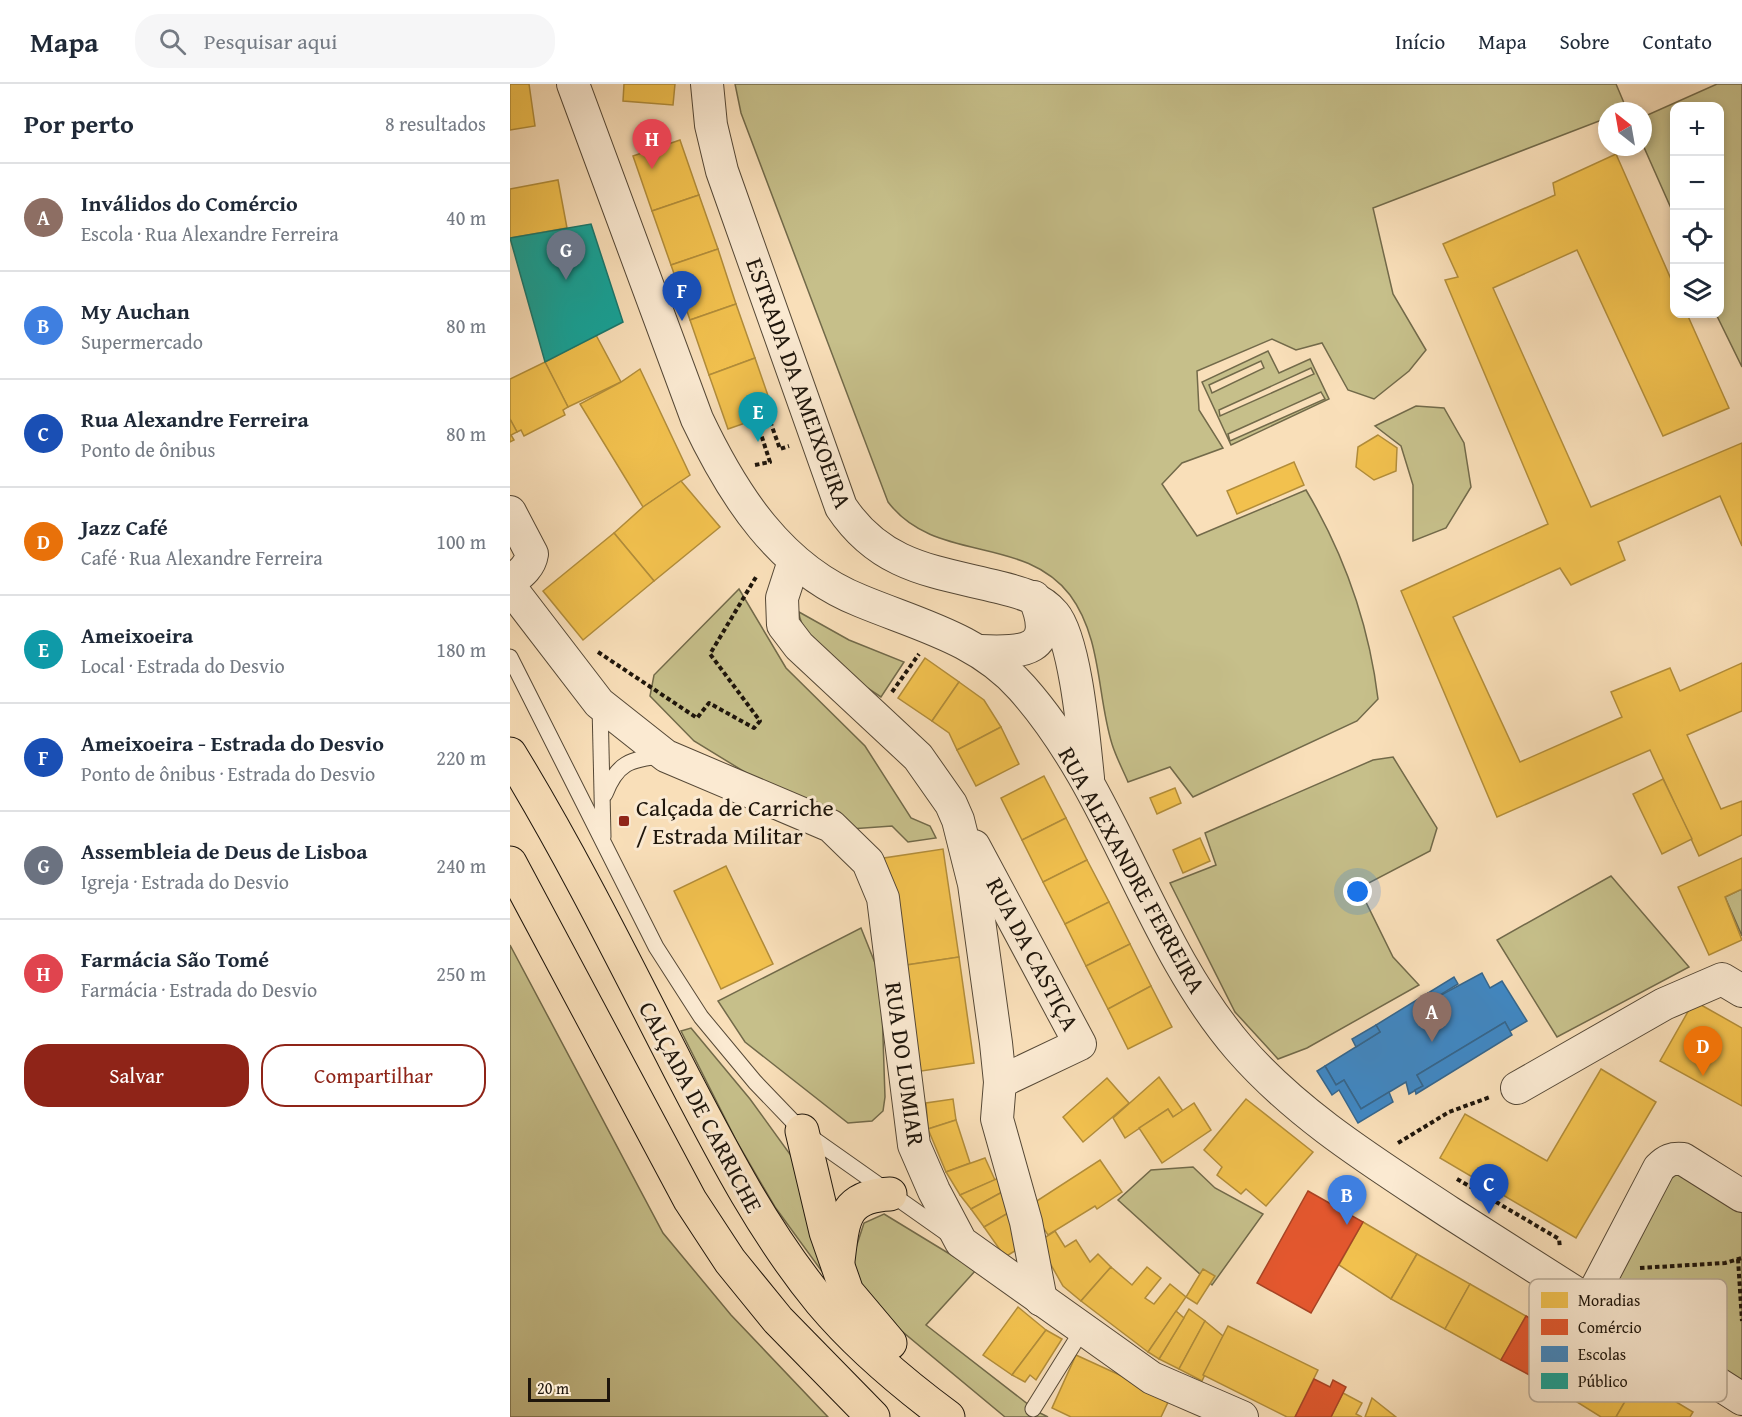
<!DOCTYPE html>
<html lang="pt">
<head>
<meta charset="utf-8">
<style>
	body { margin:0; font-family:"Gentium Book Plus",serif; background:#f6f6f7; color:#1f2937 }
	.controls { position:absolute; right:18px; top:18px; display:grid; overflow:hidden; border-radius:12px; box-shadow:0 3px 9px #0003 }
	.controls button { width:54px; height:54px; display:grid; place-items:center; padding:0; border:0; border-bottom:2px solid #e0e1e3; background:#fff; color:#1f2937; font:30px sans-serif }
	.compass { position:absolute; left:1088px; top:18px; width:54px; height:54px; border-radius:50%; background:#fff; box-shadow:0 3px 9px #0003; rotate:329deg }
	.scale { position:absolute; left:18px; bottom:15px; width:82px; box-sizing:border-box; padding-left:6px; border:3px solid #1e150b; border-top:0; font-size:16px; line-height:21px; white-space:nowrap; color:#1e150b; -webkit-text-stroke:4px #fbead2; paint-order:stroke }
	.you { position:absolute; left:848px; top:808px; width:21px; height:21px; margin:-15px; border:4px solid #fff; border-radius:50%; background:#1a73e8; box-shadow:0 0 0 9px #1a73e833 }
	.badge { display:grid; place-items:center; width:39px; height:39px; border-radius:50%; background:#8f2418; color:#fff; font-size:20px; font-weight:700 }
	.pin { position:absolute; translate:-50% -50px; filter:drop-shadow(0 2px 3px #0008) }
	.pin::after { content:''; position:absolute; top:32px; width:21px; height:18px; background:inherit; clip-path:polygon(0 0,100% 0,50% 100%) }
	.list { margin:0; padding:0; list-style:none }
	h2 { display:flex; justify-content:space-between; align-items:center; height:78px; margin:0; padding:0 24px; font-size:26px }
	h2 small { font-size:20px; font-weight:400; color:#747a83 }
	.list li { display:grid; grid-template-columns:39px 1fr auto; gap:18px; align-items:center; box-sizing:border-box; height:108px; padding:0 24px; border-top:2px solid #e0e1e3 }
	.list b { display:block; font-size:22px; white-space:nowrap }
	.list p { margin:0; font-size:20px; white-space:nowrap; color:#747a83 }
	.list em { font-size:20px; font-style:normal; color:#747a83 }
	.actions { display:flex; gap:12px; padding:18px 24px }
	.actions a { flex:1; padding:14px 0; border:2px solid #8f2418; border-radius:24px; text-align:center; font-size:21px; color:#8f2418 }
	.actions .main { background:#8f2418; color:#fff }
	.icon { flex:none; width:33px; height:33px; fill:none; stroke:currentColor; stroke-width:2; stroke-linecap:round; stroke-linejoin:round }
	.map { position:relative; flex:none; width:1232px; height:1333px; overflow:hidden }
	header { display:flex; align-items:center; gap:36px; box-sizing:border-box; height:84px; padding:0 30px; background:#fff; border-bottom:2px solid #e0e1e3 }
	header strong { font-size:28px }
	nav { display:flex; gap:33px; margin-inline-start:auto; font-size:21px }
	.search { width:420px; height:54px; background:#f6f6f7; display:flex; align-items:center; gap:15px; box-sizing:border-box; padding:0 21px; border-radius:24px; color:#747a83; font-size:22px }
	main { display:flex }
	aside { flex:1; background:#fff }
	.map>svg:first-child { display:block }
</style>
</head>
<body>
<header>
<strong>Mapa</strong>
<div class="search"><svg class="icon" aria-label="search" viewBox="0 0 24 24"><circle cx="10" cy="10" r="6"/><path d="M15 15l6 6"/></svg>Pesquisar aqui</div>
<nav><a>Início</a><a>Mapa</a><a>Sobre</a><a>Contato</a></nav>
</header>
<main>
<aside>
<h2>Por perto<small>8 resultados</small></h2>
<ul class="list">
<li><span class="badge" style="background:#8d6e63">A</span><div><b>Inválidos do Comércio</b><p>Escola · Rua Alexandre Ferreira</p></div><em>40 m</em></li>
<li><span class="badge" style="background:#3f7fe0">B</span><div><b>My Auchan</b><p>Supermercado</p></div><em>80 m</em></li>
<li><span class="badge" style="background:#1a4fb4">C</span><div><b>Rua Alexandre Ferreira</b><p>Ponto de ônibus</p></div><em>80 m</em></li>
<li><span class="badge" style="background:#e8710a">D</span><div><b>Jazz Café</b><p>Café · Rua Alexandre Ferreira</p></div><em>100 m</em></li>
<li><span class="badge" style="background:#0f9aa8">E</span><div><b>Ameixoeira</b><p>Local · Estrada do Desvio</p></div><em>180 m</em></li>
<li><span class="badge" style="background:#1a4fb4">F</span><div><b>Ameixoeira - Estrada do Desvio</b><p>Ponto de ônibus · Estrada do Desvio</p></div><em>220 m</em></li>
<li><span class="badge" style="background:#6b7280">G</span><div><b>Assembleia de Deus de Lisboa</b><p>Igreja · Estrada do Desvio</p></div><em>240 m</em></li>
<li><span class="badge" style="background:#e0444e">H</span><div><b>Farmácia São Tomé</b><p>Farmácia · Estrada do Desvio</p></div><em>250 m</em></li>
</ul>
<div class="actions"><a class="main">Salvar</a><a>Compartilhar</a></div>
</aside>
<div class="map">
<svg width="1232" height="1333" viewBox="0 0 1232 1333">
	<rect width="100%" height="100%" fill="#f9dfb9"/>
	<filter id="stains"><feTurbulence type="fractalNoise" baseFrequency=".00333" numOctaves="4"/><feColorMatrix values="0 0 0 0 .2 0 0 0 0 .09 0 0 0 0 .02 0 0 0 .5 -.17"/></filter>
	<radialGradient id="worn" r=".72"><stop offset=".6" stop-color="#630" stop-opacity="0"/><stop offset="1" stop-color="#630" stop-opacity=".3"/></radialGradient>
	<g fill="#c6bf8a" stroke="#726a4a" stroke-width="1.5" fill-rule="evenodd">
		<path d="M225 0H1106L1117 26 1097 27V34L863 124 883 210 916 266 899 287 864 315 838 306 812 259 786 266 762 255 687 287 689 326 713 364 672 379 652 400 687 452 796 406C834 470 859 541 868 615L847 637 683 713 660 683 618 698C613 686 606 673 602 660 587 612 592 554 560 511 513 450 425 480 378 418L231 29Z"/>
		<path d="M1207 0H1232V283L1206 230H1210V22H1164V131L1133 61V33Z"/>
		<path d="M758 267 769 289 800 275 819 315 721 361 692 298ZM751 277 754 284 702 309 699 301ZM801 284 804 290 710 332 709 326ZM811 308 815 315 720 357 718 350Z"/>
		<path d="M906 322 934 324 954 359 961 403 936 444 903 457V401L891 362 865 342Z"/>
		<path d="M229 505 276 584 355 662 401 734 420 742 426 754 398 758 382 742 340 745 284 718 184 657 140 612 144 591Z"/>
		<path d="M289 528 339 556 394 578 371 613C348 598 290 557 289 528Z"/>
		<path d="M883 673 927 744 920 767 849 804 883 873 909 901 797 964 768 975 725 928 660 799 706 781 695 749 863 676Z"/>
		<path d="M1101 792 1179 883 1047 953 987 856Z"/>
		<path d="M1232 805V852L1215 813Z"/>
		<path d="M351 844 371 894 375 1013 373 1027 362 1037 338 1039 235 958 208 917Z"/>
		<path d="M0 861 153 1149 221 1231 318 1333H0Z"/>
		<path d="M181 944 240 1015 282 1073 316 1193 265 1123 227 1058 171 947Z"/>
		<path d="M683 1083 705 1104 753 1130 702 1201 608 1116 641 1086Z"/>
		<path d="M1149 1084 1232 1112V1315L1079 1218Z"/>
		<path d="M374 1130 466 1186 416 1241 528 1328 538 1333H495L352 1214 341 1179 354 1139Z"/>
	</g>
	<g fill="#f2c14e" stroke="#b28d3a" stroke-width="1.5">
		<path d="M0 0H19L25 42 0 46Z"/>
		<path d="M114 0H165L163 21 113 17Z"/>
		<path d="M170 56 189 111 142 127 123 72Z"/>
		<path d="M1106 70 1164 202V230H1177L1219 324 1153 352 1067 166 983 204 1081 423 1232 359V462L1210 412 1108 458 1115 476 1061 501 1050 484 943 533 1010 678 1112 633 1101 608 1160 584 1170 607 1232 579V627L1177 651 1211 725 1232 717V751L1189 772 1140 666 987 733 891 507 1038 440 935 196 948 193 933 160 1045 111 1043 99Z"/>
		<path d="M48 96 57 144 0 154V105Z"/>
		<path d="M189 111 208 165 161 181 142 127Z"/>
		<path d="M208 165 226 220 180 236 161 181Z"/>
		<path d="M226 220 245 274 199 291 180 236Z"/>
		<path d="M86 251 111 298 58 323 35 278Z"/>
		<path d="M245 274 264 329 218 345 199 291Z"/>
		<path d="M35 278 58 323 53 326 55 331 14 352 11 346 7 348 0 335V295Z"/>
		<path d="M130 285 180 391 133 423 70 320 111 298Z"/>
		<path d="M0 335 7 348 1 351 4 356 0 358Z"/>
		<path d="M868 351 887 364 886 387 864 396 846 383 848 363Z"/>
		<path d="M784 378 794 401 727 430 717 407Z"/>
		<path d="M171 397 210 443 144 497 104 449 133 423Z"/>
		<path d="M104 449 144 497 73 556 33 507Z"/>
		<path d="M415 574 449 598 422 637 388 614Z"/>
		<path d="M449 598 474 616 491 643 447 666 439 649 422 637Z"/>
		<path d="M491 643 509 680 466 702 447 666Z"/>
		<path d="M534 692 556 734 512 756 491 714Z"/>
		<path d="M1153 695 1182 755 1152 770 1123 710Z"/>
		<path d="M665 704 671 719 647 730 640 714Z"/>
		<path d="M556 734 577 776 533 798 512 756Z"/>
		<path d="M690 754 700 777 673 789 663 766Z"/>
		<path d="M433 765 449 873 390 882 374 774Z"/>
		<path d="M1232 774V805L1215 813 1232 856 1199 871 1168 803Z"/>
		<path d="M577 776 599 818 555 840 533 798Z"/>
		<path d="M216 782 263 880 211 905 164 807Z"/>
		<path d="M599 818 620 860 576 882 555 840Z"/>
		<path d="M620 860 641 902 598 925 576 882Z"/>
		<path d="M449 873 464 979 405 988 390 882Z"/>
		<path d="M641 902 662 943 618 965 598 925Z"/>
		<path d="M1184 917 1232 944V1022L1150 977Z"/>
		<path d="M1091 985 1146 1018 1066 1154 930 1074 955 1030 1037 1077Z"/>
		<path d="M649 993 673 1027 663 1033 658 1025 615 1054 603 1034Z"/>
		<path d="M597 994 619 1019 573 1058 553 1033Z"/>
		<path d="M443 1015 446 1036 418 1045 416 1019Z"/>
		<path d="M736 1015 803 1068 756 1122 736 1105 731 1110 707 1091 712 1083 694 1066Z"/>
		<path d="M684 1019 701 1046 652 1079 629 1044 658 1025 663 1033Z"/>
		<path d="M446 1036 460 1079 436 1088 418 1045Z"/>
		<path d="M475 1074 485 1096 450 1111 436 1088Z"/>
		<path d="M590 1076 612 1108 587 1125 585 1122 538 1151 519 1122Z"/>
		<path d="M493 1092 496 1106 461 1125 450 1111Z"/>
		<path d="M496 1106 500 1128 474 1143 461 1125Z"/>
		<path d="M500 1128 508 1165 495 1173 474 1143Z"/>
		<path d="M853 1138 907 1170 881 1215 829 1181Z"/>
		<path d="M545 1147 555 1163 566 1156 580 1178 588 1170 601 1183 571 1217 553 1202 528 1158Z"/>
		<path d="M907 1170 960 1200 935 1245 881 1215Z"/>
		<path d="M601 1183 622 1201 637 1183 651 1194 635 1214 644 1220 660 1200 676 1213 638 1268 571 1217Z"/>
		<path d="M693 1185 705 1192 687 1220 676 1213Z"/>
		<path d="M960 1200 1016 1232 991 1276 935 1245Z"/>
		<path d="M508 1223 536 1246 502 1291 473 1271Z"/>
		<path d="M679 1225 695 1237 669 1285 649 1275Z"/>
		<path d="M666 1227 674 1234 649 1275 638 1268Z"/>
		<path d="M695 1237 713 1252 692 1297 669 1285Z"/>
		<path d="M718 1242 808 1286 785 1333H777L693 1291Z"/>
		<path d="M536 1246 552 1255 526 1296 520 1291 515 1298 502 1291Z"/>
		<path d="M566 1271 660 1314 651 1333H561L542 1324Z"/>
		<path d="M1083 1271 1128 1295 1106 1333H1091L1046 1305Z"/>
		<path d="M1128 1295 1183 1328 1180 1333H1106Z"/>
		<path d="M833 1309 852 1319 846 1330 852 1333H821Z"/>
		<path d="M862 1314 886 1333H855Z"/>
	</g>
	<g fill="#e4572e" stroke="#a94324" stroke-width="1.5">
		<path d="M798 1107 853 1138 801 1229 747 1199Z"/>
		<path d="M1016 1232 1083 1271 1046 1305 991 1276Z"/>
		<path d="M804 1295 820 1303 823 1296 836 1303 821 1333H785Z"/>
	</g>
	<g fill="#3f88c5" stroke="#35668d" stroke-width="1.5">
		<path d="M972 889 980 904 992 897 1017 937 1000 947 995 938 907 991 913 1002 899 1010 896 998 851 1025 834 996 826 1001 815 982 870 948 866 941 918 909 922 916Z"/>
		<path d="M944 893 948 900 922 916 918 909Z"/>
		<path d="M995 938 1002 951 906 1010 905 1006 913 1002 907 991Z"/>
		<path d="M866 941 870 948 846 963 842 955Z"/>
		<path d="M815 982 826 1001 834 996 851 1025 879 1008 883 1018 848 1039 829 1006 822 1011 807 987Z"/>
	</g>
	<path fill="#17a398" stroke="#19786e" stroke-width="1.5" d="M81 140 113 238 35 278 0 154Z"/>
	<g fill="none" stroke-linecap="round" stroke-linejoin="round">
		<g stroke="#554836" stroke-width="17">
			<g id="lane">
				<path d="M0 573 146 863 191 933 245 998 292 1047 438 1150"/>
				<path d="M90 621 93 753"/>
				<path d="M95 710C107 679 120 675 152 672"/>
				<path d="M523 1325 573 1245"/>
			</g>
		</g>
		<g stroke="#554836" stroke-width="34">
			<g id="street">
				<path d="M63 0 187 335C223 411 270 485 351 517 409 541 469 555 512 604 606 710 637 857 729 964 788 1032 865 1079 939 1128 1036 1191 1134 1253 1232 1315"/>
				<path d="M197 0 201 41 212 87 331 423C371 483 423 487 488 503 508 508 530 513 544 530 566 556 574 657 578 694"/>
				<path d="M0 428 22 470C20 483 10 490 0 498"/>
				<path d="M284 477 272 514 273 541 289 562 408 673 441 720 448 736 464 800 486 959 490 998 487 1035 516 1138 531 1216"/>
				<path d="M0 503 89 619 156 672 321 742 358 778 373 814 404 1061 424 1107 451 1158 642 1294 732 1333"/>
				<path d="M470 567C513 569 548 568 524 513"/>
				<path d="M464 762 570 960 490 998"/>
				<path d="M1007 1004 1154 920 1212 895 1232 907"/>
				<path d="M1079 1218 1149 1084C1157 1076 1162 1074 1173 1075L1232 1112"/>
			</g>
		</g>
		<g stroke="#1e150b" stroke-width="35">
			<g id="highway">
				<path d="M0 670C64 775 118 885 174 994 214 1071 255 1150 311 1218 348 1262 392 1299 438 1333"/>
				<path d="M0 779 180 1116 220 1177 268 1236 363 1333"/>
				<path d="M292 1047 316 1148 337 1208 380 1259"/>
				<path d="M328 1177C333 1136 333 1112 380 1110"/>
			</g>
		</g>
		<g stroke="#1e150b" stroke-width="4" stroke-dasharray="4.5 3" stroke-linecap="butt">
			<path d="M245 381 260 378 248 341 260 337 270 365 279 362"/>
			<path d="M88 568 187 634 199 619 244 644 250 637 200 570 246 493"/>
			<path d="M382 608 409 570"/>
			<path d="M888 1059 939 1028 980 1013"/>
			<path d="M947 1095 1049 1155 1050 1164"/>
			<path d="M1228 1175 1232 1237"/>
			<path d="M1130 1184 1215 1179 1232 1174"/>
		</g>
		<use href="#lane" stroke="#fbead2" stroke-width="15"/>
		<use href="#street" stroke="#fbead2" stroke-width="32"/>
		<use href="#highway" stroke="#f9dfb9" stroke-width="33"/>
	</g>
	<rect fill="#8f2418" stroke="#fbead2" stroke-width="2" x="108" y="731" width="12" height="12" rx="3"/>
	<g text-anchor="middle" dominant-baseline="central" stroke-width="6" stroke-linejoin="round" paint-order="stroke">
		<g font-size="24" fill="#1e150b" stroke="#fbead2">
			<text transform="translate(289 299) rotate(70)">ESTRADA DA AMEIXOEIRA</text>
			<text transform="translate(622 786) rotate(61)">RUA ALEXANDRE FERREIRA</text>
			<text transform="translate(523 870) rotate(62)">RUA DA CASTIÇA</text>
			<text transform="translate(395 980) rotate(82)">RUA DO LUMIAR</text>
			<text transform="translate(191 1023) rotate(62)">CALÇADA DE CARRICHE</text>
		</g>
		<g font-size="24" fill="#1e150b" stroke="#fbead2" text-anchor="start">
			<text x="126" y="723">Calçada de Carriche<tspan x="126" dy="28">/ Estrada Militar</tspan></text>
		</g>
	</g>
	<rect x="1019" y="1195" width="198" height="123" rx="9" fill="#fbead2" stroke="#b9aa96" stroke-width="1.5"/>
	<rect x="1031" y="1208" width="27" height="16" fill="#f2c14e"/>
	<rect x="1031" y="1235" width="27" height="16" fill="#e4572e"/>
	<rect x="1031" y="1262" width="27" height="16" fill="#3f88c5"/>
	<rect x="1031" y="1289" width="27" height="16" fill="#17a398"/>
	<g font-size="16" fill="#1e150b">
		<text x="1068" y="1222">Moradias</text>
		<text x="1068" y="1249">Comércio</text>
		<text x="1068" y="1276">Escolas</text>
		<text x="1068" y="1303">Público</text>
	</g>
	<rect width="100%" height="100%" filter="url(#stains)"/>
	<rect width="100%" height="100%" fill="url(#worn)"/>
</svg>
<div class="controls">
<button>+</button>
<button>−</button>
<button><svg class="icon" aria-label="locate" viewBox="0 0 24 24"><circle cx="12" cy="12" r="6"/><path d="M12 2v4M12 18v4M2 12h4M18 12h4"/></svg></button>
<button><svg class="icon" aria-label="layers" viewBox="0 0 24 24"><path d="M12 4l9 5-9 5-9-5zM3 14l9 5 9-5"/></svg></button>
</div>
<svg class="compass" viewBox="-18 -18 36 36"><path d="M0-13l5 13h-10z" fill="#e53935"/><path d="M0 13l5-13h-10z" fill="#747a83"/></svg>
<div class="scale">20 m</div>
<div class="you"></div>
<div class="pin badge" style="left:922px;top:958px;background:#8d6e63">A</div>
<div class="pin badge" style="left:837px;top:1141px;background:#3f7fe0">B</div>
<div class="pin badge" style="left:979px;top:1130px;background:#1a4fb4">C</div>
<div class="pin badge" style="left:1193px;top:992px;background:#e8710a">D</div>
<div class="pin badge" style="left:248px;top:358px;background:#0f9aa8">E</div>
<div class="pin badge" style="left:172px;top:237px;background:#1a4fb4">F</div>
<div class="pin badge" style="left:56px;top:196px;background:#6b7280">G</div>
<div class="pin badge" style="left:142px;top:85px;background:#e0444e">H</div>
</div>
</main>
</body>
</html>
